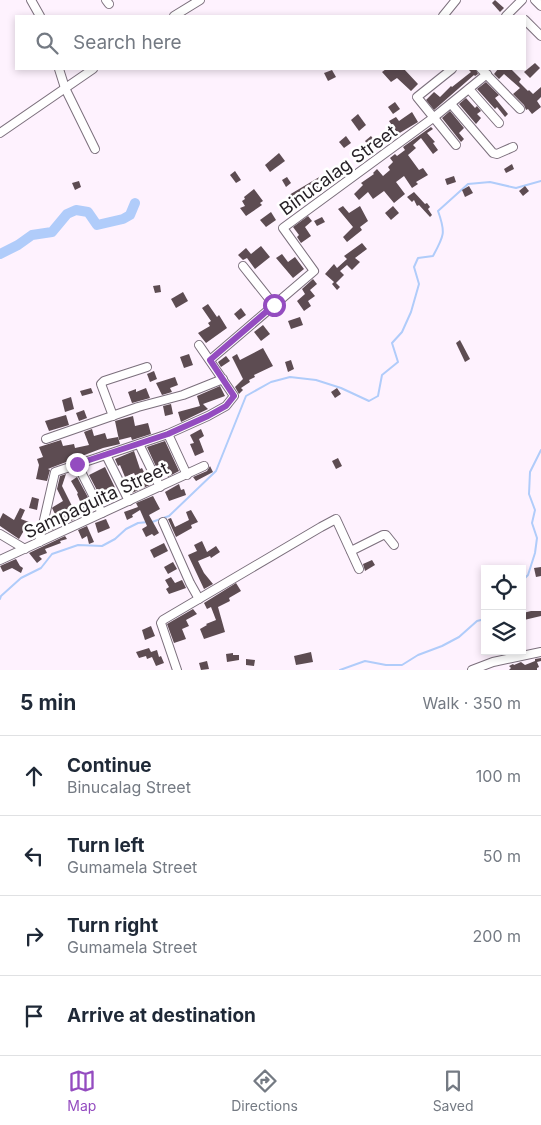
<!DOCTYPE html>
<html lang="en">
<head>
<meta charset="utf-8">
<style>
	body { margin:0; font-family:Inter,sans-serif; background:#f2f2f3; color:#1f2937 }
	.controls { position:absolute; right:15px; bottom:15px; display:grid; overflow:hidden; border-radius:0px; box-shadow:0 2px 8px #0003 }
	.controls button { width:45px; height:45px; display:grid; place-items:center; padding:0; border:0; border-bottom:1px solid #e0e1e3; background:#fff; color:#1f2937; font:25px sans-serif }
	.stop { position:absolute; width:15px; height:15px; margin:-11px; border:4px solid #944cc0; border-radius:50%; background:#fff }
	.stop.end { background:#944cc0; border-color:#fff; box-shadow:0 1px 5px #0008 }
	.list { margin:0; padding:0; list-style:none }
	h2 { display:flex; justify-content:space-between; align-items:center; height:65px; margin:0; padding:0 20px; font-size:21px }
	h2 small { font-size:16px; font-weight:400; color:#747a83 }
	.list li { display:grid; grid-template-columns:32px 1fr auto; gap:15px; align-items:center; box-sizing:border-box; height:80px; padding:0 20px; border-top:1px solid #e0e1e3 }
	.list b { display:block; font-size:19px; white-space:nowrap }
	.list p { margin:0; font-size:16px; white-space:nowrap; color:#747a83 }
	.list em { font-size:16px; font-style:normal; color:#747a83 }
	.icon { flex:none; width:28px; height:28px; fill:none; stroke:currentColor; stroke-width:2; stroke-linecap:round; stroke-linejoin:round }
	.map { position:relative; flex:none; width:541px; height:670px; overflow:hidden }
	.search { position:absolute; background:#fff; box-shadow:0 2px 8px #0003; left:15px; right:15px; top:15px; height:55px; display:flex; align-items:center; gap:12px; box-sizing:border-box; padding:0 18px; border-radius:0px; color:#747a83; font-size:19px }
	.sheet { height:385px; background:#fff }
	nav { display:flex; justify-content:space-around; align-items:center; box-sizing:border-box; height:70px; border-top:1px solid #e0e1e3; background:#fff; font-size:14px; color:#747a83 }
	nav a { display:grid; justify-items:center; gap:2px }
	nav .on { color:#944cc0 }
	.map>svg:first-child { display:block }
</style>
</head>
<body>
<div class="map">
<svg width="541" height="670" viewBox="0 0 541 670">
	<rect width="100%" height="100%" fill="#fef2fe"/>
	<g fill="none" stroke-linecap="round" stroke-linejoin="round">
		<g stroke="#b0ccfa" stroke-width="2">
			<path d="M152 522 169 516 216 471 246 396 271 382 290 377 316 380 341 388 369 401 378 396 382 375 398 362 392 343 402 332 411 312 419 284 414 267 418 258 433 256C444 236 446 233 438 211L468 184 490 182 516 188 541 181"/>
			<path d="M522 581 528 575 535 553 537 538 532 523 535 510 529 494 530 472 541 450"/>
			<path d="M0 599 1 596 21 578 41 568 52 554 78 545 102 546 115 539 126 529 138 523 148 522"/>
			<path d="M340 670 365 661 386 665H402L418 655 442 646 459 637 477 621 485 619"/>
		</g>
		<path stroke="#b0ccfa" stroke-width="10" d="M0 254 18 245 32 235 52 232 67 214 76 210 88 212 97 225 123 219 130 215 135 203"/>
	</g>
	<g fill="#5d4c52">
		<path d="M495 0 504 8 500 12 492 3Z"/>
		<path d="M535 63 540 68 530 78 524 72Z"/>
		<path d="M386 69H404L418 84 411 91 397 78 391 82 382 72Z"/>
		<path d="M468 69H476L478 74 475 76 474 75 434 110 426 100 434 92 440 97 451 86 452 87 471 72Z"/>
		<path d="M498 69H511L521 79 519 82 528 91 529 90 533 94 541 87V97L537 101 541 107 532 114 528 109 526 110 524 105 513 94 520 88 504 74 499 79 494 74Z"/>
		<path d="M332 70 336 77 328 81 324 73Z"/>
		<path d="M486 82 499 95 495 98 508 114 505 117 497 107 495 109 477 89Z"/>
		<path d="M466 98 475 108 477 106 481 111 477 114 481 118 476 124 459 104Z"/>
		<path d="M395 102 400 109 393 114 388 107Z"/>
		<path d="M450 111 464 128 459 133 464 139 461 142 442 118Z"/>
		<path d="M412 112 418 122 398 134 389 121 396 117 399 121Z"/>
		<path d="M358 114 366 125 359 131 351 120Z"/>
		<path d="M431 127 433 129 427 133 435 142 433 143 438 150 433 154 421 138 413 145 416 148 408 155 419 170 423 168 428 175 416 182 418 184 412 188 404 176 396 182 405 194 394 203 384 191 373 199 368 192 359 200 354 194 363 185 361 183 374 174 373 173 377 169 383 176 390 170 388 167 393 162 390 158 395 154 397 156 405 150 403 147Z"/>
		<path d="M346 136 351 143 344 148 339 142Z"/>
		<path d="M371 136 378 145 372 150 365 141Z"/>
		<path d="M279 153 285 161 270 172 265 165Z"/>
		<path d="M512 164 514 169 506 173 504 169Z"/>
		<path d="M235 171 241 180 236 183 230 175Z"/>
		<path d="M321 176 327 187 302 201 303 202 294 207 295 210 289 214 284 204 291 199 289 195Z"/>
		<path d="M454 176 456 182 447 185 445 179Z"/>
		<path d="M287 177 291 183 286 187 282 180Z"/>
		<path d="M79 181 81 187 75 190 72 183Z"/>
		<path d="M469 186 473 193 465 197 462 190Z"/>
		<path d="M525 186 529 191 523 196 519 191Z"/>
		<path d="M254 189 263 201 260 203 262 205 246 216 240 208 245 206 242 201 245 199 244 197Z"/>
		<path d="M414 192 425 204 427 203 430 207 428 209 432 215 430 217 419 205 417 206 414 200 412 202 407 197Z"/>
		<path d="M343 206 349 213 360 206 368 221 360 227 362 230 347 242 343 237 353 227 338 209Z"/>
		<path d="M393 206 399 213 391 220 385 213Z"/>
		<path d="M271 212 276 220 266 227 260 220Z"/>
		<path d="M308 216 312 221 305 227 311 236 301 243 297 237 299 235 293 227Z"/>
		<path d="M322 217 325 222 317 226 314 221Z"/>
		<path d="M362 243 367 249 355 258 360 262 352 270 347 265 340 271 344 275 336 283 340 287 337 290 332 284 334 282 325 274 334 264 337 268 347 259 344 256Z"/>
		<path d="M261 246 270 257 255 269 247 258 243 260 238 255 246 248 251 254Z"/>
		<path d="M282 254 288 262 295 257 304 269 293 278 276 258Z"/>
		<path d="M313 279 317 284 310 290 315 296 308 301 311 306 304 311 297 301 305 294 302 289Z"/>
		<path d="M160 285 161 292 155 293 153 286Z"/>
		<path d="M183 292 188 301 176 308 171 299Z"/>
		<path d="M208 304 217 317 219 315 227 328 206 343 198 333 210 326 208 323 211 321 202 308Z"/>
		<path d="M241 308 246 315 239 320 234 314Z"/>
		<path d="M300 317 303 325 291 329 288 321Z"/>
		<path d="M263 325 270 334 261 341 254 332Z"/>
		<path d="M460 340 470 359 465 362 456 343Z"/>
		<path d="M263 348 273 366 254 375 255 377 249 380 250 382 241 388 243 390 239 394 235 387 243 379 232 357 237 354 240 360Z"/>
		<path d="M189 354 193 365 184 368 180 357Z"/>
		<path d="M226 356 230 361 221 367 218 362Z"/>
		<path d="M291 360 294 369 288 372 285 362Z"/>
		<path d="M154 371 157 379 150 382 147 374Z"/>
		<path d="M175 377 178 385 170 388 172 392 162 395 156 383Z"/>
		<path d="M220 386 225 396 203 404 208 409 181 422 178 412 200 406 197 396Z"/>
		<path d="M91 388 93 393 82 396 80 391Z"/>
		<path d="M146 388 150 398 132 403 128 392 136 389V392Z"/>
		<path d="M337 388 341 394 335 398 331 392Z"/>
		<path d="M71 397 74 409 65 412 62 400Z"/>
		<path d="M171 404 173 414 165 416 163 406Z"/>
		<path d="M84 410 87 418 79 421 76 413Z"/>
		<path d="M66 415 69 425 49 431 45 421Z"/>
		<path d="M133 416 135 426 148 423 151 434 132 440 131 437 119 440 115 421Z"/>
		<path d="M92 429 94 436 105 433 107 439 118 437 120 444 103 448 53 467 48 469 50 470 47 481 36 479 39 465 37 459 43 457 39 447 61 440 63 446 74 444 75 448 89 445 84 432Z"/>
		<path d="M201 429 204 436 199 439 204 452 195 456 190 444 194 443 190 435Z"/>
		<path d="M165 441 179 471 168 477 165 470 159 473 147 447Z"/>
		<path d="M134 451 140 469 142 468 144 472H146L152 484 132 493 129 486 138 482 134 473 125 477 120 465 118 466 115 459Z"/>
		<path d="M338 458 342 466 336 469 332 461Z"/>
		<path d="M210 466 213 472 196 481 193 477 207 471Z"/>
		<path d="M105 467 120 498 111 501 109 495 101 498 89 475Z"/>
		<path d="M66 474 62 486 74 510 82 506 77 494 78 493 71 481 77 477 90 501 87 502 92 512 66 523 62 513 56 516 52 508 53 507 63 501 57 489 60 476Z"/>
		<path d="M179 484 181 490 184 489 186 495 169 501 165 492Z"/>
		<path d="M153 496 160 509 149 515 159 533 154 536 152 534 146 537 142 529 147 526 140 510 132 515 133 517 127 520 124 512 138 507 136 503Z"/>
		<path d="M32 497 39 499 37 510 29 508Z"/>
		<path d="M20 508 25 510 21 519 29 522 19 539 0 526V519L3 513 14 520Z"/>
		<path d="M191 510 198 522 191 525 192 528 176 537 168 519 171 518 175 527 189 520 186 512Z"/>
		<path d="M106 519 110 528 98 533 95 523Z"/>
		<path d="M54 522 56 528 48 532 49 524Z"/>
		<path d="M87 526 94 542 89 544 87 536 82 539 78 530Z"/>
		<path d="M65 536 67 539 60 541 61 543 45 549 47 553 39 556 42 559 37 563 29 553Z"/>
		<path d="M202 541 207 552 216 546 220 552 211 558 210 556 198 561 204 573 213 584 204 589 188 555 197 551 194 545Z"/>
		<path d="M164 543 168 551 154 558 150 550Z"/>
		<path d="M16 559 20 566 23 568 21 573 12 568 3 572 0 566Z"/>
		<path d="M372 560 375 565 365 571 363 564Z"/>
		<path d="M173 562 177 569 168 574 164 567Z"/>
		<path d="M541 567V576L536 577 534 568Z"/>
		<path d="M171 577 175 583 182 580 186 588 169 594 166 589 169 587 165 580Z"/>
		<path d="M236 583 241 591 229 598 230 601 218 607 225 632 204 639 200 629 207 625 206 624 216 620 211 607 207 609 204 603Z"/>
		<path d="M193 609 197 614 186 620 189 626 182 629 186 639 174 643 167 624Z"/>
		<path d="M531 611H541V616L524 620 523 613Z"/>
		<path d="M151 626 155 636 145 640 142 630Z"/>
		<path d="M149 648 151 652 157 650 159 657 161 656 164 663 156 666 152 657 147 659 146 656 139 658 136 652Z"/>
		<path d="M311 652 313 662 296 665 294 656Z"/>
		<path d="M233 653V655H239V660L227 662 226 654Z"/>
		<path d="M541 658V661L537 662 539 667 537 668V670H509L511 668 509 666 513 664 514 665 521 662 525 665 535 661V659Z"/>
		<path d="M246 659 255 660 254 666 246 665Z"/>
		<path d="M207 661 209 669 201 670 199 663Z"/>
	</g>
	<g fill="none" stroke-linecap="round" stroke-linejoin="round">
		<g stroke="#7b6f7c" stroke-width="10">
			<g id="minor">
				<path d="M31 0 40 16"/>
				<path d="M106 0 109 4"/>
				<path d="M535 0 541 6"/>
				<path d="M174 16 200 0"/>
				<path d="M443 16 456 0"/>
				<path d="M506 16 522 0"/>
				<path d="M525 20 541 36"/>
				<path d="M59 69 65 88 95 149"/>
				<path d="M452 69 417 97 456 145"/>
				<path d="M481 69 520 109"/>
				<path d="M469 89 499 123"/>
				<path d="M451 104 493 153 497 154 513 147"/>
				<path d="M0 133 93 69"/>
				<path d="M243 266 274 305"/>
				<path d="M210 360 314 271 283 228 433 118 487 74"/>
				<path d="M113 416 101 384 104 381 147 367"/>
				<path d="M168 434 187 475"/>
				<path d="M46 439 138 407 183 395 223 379"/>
				<path d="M139 444 160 487"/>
				<path d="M106 455 129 501"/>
				<path d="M77 464 102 513"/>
				<path d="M163 522 190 583 199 599"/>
				<path d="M0 534 25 549"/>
				<path d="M39 542 55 472 168 434 208 416 226 406 234 396 199 345"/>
				<path d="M351 551 383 535H386L394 545"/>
				<path d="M0 560 204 466"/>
				<path d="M177 670 161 623 163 620 321 527 336 519 359 569"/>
				<path d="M472 670 493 662 541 652"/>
			</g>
		</g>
		<use href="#minor" stroke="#fff" stroke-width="8"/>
	</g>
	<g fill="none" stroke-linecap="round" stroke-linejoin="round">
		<path stroke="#944cc0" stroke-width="6" d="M77 464 168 434 208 416 226 406 234 396 210 360 274 305"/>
	</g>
	<g text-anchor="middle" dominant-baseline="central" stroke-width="5" stroke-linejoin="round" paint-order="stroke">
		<g font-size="18" fill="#241f24" stroke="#fff">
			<text transform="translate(338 170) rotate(-36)">Binucalag Street</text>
			<text transform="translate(96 500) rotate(-25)">Sampaguita Street</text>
		</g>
	</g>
</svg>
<div class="controls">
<button><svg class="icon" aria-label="locate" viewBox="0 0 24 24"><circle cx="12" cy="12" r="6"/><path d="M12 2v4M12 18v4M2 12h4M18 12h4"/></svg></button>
<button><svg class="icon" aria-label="layers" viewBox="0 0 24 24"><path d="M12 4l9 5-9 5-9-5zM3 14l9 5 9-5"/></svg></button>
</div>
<div class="stop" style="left:274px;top:305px"></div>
<div class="stop end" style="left:77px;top:464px"></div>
<div class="search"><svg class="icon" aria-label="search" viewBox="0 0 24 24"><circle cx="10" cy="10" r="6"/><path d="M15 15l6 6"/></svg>Search here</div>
</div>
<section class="sheet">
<h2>5 min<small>Walk · 350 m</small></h2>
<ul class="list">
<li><svg class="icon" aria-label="ahead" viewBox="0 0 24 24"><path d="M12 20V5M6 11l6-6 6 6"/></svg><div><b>Continue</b><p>Binucalag Street</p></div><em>100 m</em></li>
<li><svg class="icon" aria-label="left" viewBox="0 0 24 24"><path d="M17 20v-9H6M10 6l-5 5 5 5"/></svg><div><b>Turn left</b><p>Gumamela Street</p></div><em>50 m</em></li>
<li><svg class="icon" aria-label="right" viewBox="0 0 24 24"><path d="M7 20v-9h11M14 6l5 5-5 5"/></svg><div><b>Turn right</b><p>Gumamela Street</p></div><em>200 m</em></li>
<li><svg class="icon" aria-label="arrive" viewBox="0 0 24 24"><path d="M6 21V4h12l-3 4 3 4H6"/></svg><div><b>Arrive at destination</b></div></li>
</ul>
</section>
<nav>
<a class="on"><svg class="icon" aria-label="map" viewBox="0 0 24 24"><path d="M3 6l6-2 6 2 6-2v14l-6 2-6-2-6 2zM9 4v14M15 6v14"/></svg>Map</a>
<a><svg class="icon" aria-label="directions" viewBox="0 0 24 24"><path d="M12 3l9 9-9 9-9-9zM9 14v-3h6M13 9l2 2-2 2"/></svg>Directions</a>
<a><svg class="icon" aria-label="saved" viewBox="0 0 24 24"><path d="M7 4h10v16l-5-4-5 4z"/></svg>Saved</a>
</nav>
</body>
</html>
